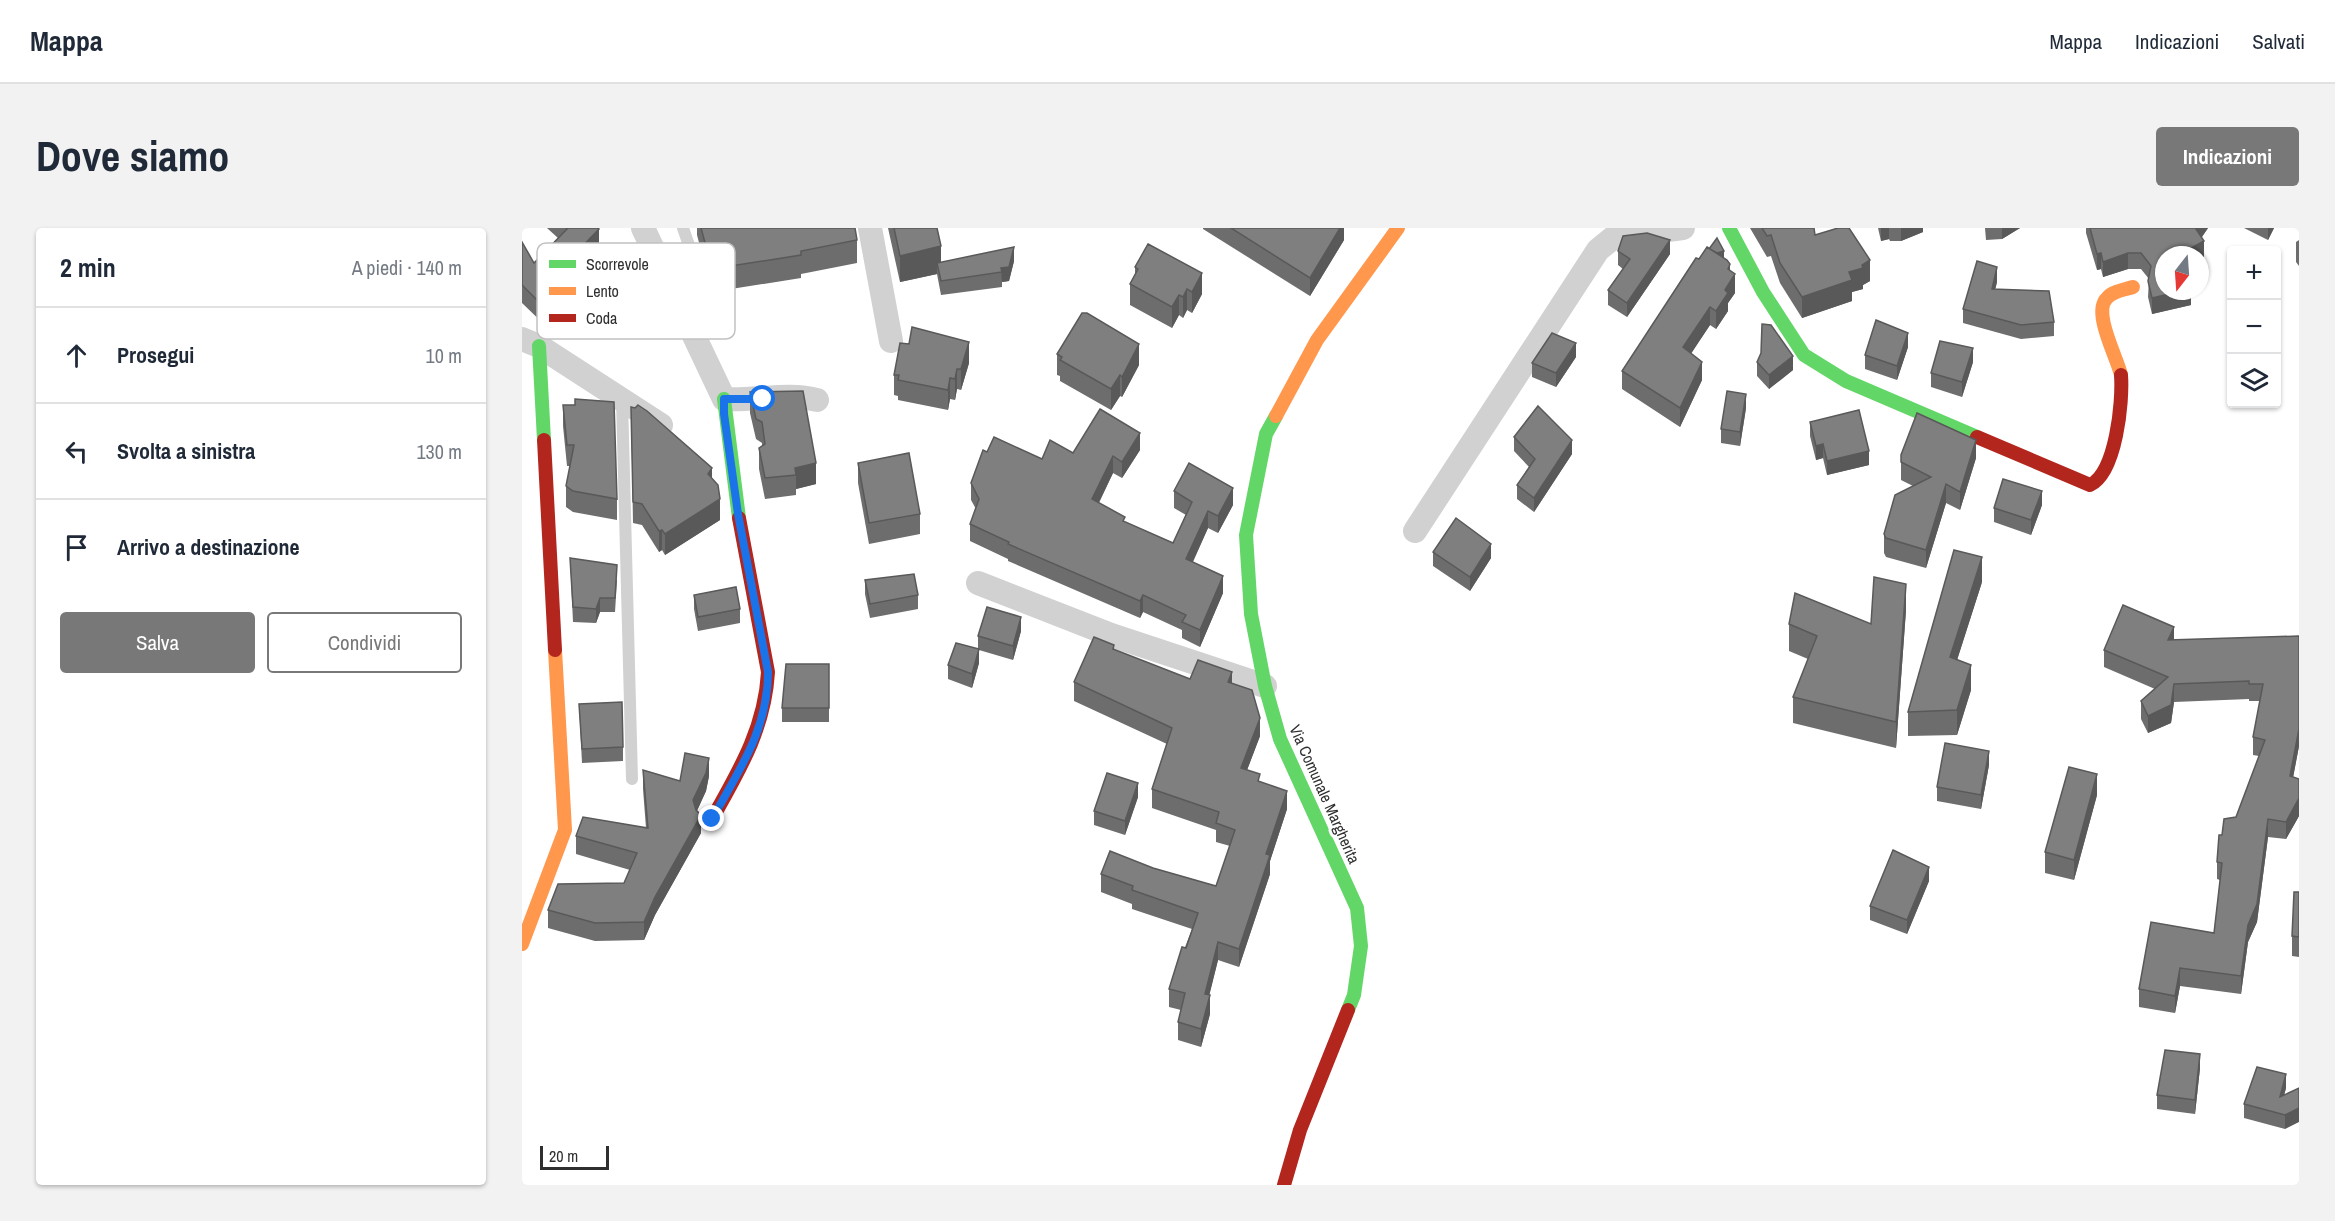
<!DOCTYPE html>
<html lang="it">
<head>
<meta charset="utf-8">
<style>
	body { margin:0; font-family:"Archivo Narrow",sans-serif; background:#f2f2f3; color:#1f2937 }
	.controls { position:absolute; right:18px; top:18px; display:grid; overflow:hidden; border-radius:6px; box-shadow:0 2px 4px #0004 }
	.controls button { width:54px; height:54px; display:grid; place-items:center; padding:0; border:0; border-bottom:2px solid #e0e1e3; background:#fff; color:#1f2937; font:30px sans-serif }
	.compass { position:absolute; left:1633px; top:18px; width:54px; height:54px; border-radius:50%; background:#fff; box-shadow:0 2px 4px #0004; rotate:197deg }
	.scale { position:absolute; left:18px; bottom:15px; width:69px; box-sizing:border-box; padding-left:6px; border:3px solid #2f2f2f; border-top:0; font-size:16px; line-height:21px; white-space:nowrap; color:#2f2f2f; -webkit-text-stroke:4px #fff; paint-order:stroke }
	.stop { position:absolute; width:18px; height:18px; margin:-14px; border:4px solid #1a73e8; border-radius:50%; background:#fff }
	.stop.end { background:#1a73e8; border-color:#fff; box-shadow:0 2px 6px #0008 }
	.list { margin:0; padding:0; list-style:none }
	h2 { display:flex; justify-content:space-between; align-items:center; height:78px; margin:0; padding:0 24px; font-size:26px }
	h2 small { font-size:20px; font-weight:400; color:#747a83 }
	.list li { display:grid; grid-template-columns:39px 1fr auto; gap:18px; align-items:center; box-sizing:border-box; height:96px; padding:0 24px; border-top:2px solid #e0e1e3 }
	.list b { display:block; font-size:22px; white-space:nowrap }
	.list em { font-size:20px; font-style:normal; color:#747a83 }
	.actions { display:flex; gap:12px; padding:18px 24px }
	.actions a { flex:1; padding:14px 0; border:2px solid #787878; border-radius:6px; text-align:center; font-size:21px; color:#787878 }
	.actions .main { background:#787878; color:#fff }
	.icon { flex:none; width:33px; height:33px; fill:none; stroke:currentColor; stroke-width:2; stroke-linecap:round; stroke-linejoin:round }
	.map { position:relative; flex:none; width:1777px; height:957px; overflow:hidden; border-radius:6px }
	header { display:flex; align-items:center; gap:36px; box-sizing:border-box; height:84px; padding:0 30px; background:#fff; border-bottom:2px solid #e0e1e3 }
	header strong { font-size:28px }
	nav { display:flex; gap:33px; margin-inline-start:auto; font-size:21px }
	.intro { display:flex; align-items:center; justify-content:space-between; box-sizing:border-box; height:144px; padding:0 36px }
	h1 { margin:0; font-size:42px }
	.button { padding:15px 27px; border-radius:6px; background:#787878; color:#fff; font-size:21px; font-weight:700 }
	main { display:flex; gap:36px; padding:0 36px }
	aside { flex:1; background:#fff; border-radius:6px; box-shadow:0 2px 4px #0004 }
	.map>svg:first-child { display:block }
</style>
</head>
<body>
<header>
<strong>Mappa</strong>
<nav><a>Mappa</a><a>Indicazioni</a><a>Salvati</a></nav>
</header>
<div class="intro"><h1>Dove siamo</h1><a class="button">Indicazioni</a></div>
<main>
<aside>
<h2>2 min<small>A piedi · 140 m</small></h2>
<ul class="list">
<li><svg class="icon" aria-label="ahead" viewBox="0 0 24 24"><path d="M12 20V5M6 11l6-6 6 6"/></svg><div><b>Prosegui</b></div><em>10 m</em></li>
<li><svg class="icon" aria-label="left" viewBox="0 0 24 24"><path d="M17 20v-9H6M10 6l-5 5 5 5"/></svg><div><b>Svolta a sinistra</b></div><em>130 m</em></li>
<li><svg class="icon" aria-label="arrive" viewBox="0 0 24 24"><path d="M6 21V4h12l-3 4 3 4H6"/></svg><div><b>Arrivo a destinazione</b></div></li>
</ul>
<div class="actions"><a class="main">Salva</a><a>Condividi</a></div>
</aside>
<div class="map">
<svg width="1777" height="957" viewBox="0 0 1777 957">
	<rect width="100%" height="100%" fill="#fff"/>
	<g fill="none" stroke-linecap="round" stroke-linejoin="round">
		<g stroke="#d1d1d1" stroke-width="12">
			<path d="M161 0 179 52"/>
			<path d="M100 172 110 551"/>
		</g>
		<g stroke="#d1d1d1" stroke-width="24">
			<path d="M121 0 202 171C232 173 267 164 295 172"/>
			<path d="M348 0 369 113"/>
			<path d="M0 111 17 118 139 197"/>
			<path d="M893 303 1076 22 1092 9 1161 0"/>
			<path d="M456 355 589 407 743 458"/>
		</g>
		<g stroke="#63d668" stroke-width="14">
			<path d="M1207 0 1241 64 1282 127 1324 153 1455 209"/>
			<path d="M17 118 22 212"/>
			<path d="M202 171 217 290"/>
			<path d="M754 188 744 206 724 307 729 386 743 458 758 511 835 680 839 718 832 767 826 782"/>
		</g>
		<g stroke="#ff974d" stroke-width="14">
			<path d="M1599 147C1595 129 1570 84 1585 70 1591 63 1602 62 1611 59"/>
			<path d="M754 188 795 112 876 0"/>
			<path d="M0 716 43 602 33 422"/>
		</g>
		<g stroke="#b3261e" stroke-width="14">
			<path d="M1455 209 1568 257C1594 245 1601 174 1599 147"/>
			<path d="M22 212 33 422"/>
			<path d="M190 591C217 543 243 500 246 444L217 290"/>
			<path d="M762 957 778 902 826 782"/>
		</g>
	</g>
	<g fill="#6d6d6d">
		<path d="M25 0H76L77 19 58 39 64 62 48 79V86L30 104 0 75V14L12 35 36 10Z"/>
		<path d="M175 0H333L335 12V35L279 46V50L190 64 188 45H185L175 7Z"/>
		<path d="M366 0H415L419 34 492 33 487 53 480 54V59L419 67 415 46 378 54Z"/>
		<path d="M681 0H822V12L788 68 681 1Z"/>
		<path d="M1228 0H1292L1293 7 1348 53 1341 57V61L1330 64V73L1280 90 1258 55 1249 28 1245 29Z"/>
		<path d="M1356 0H1401V4L1379 13H1368L1367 11 1359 13Z"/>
		<path d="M1463 0H1498L1480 11 1464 12Z"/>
		<path d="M1564 0H1686L1680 9 1682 29 1642 27 1669 63V77L1630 86 1626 69 1627 51 1619 41H1606L1581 49 1579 41 1575 42 1564 5Z"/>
		<path d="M1722 0H1752L1746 12Z"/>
		<path d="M1777 12V38L1774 34V14Z"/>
		<path d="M1187 21 1202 30 1208 43 1213 65 1206 75V83L1194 101 1188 97 1169 125 1180 152 1158 199 1100 161V143L1177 31Z"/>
		<path d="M1096 23 1148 26 1105 89 1086 77V62L1101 41 1096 37Z"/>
		<path d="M613 39 680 66 670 85 665 82 661 90 657 87 650 100 608 77V56L613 47Z"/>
		<path d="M1475 54 1473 61 1532 94V108L1499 111 1441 95V81Z"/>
		<path d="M1386 119 1375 152 1343 141V127Z"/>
		<path d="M535 126 617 137 600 169 598 168 589 182 538 153V148L535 147Z"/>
		<path d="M1054 129 1034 159 1010 149V135Z"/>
		<path d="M1235 134 1271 142 1247 161 1235 148Z"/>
		<path d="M1451 134 1440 169 1409 159V145Z"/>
		<path d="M447 135 439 162 435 161 433 172 428 171 426 182 376 172V168L372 167V147Z"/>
		<path d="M228 164 294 256 274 261V267L243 271 237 241V220L240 218V215L234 211 228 185Z"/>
		<path d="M53 171 95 271V292L51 284 44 279V258L48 238H45L41 198V177H53Z"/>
		<path d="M109 179 190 251 198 292 143 327 140 322 137 324 120 297 111 295Z"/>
		<path d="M1224 180 1218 218 1199 215V201Z"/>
		<path d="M1288 194 1347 237 1305 247 1301 230 1294 232 1288 208Z"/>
		<path d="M992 209 1050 226 1012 284 995 271V257L1007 239 992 223Z"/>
		<path d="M618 222 600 250 591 245 577 275 603 294 651 315 664 287 652 280V263L711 277 696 305 686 300 671 334 701 365 678 419 660 410V402L621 384 618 390 486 333V331L448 313V296L454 281 449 272V255L465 224 520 231Z"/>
		<path d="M1379 227 1454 230 1438 282 1424 275 1404 340 1364 329 1362 325V306L1391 258 1379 252Z"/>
		<path d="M336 235 398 286V306L347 316 336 255Z"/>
		<path d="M1520 277 1509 307 1472 294V280Z"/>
		<path d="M911 324 969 330 948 363 911 338Z"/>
		<path d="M48 330 95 352 93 384H78L74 395 51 394Z"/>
		<path d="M343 352 396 367V381L348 390 343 366Z"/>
		<path d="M1460 354 1435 432 1449 462 1435 507 1386 508V484Z"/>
		<path d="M172 367 218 381V395L176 403 172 381Z"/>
		<path d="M1384 382 1374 520 1271 495V469L1286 431 1267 423V396H1349Z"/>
		<path d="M499 403 491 432 457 422V435L450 460 426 451V437L456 421V408Z"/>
		<path d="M1777 408V518L1771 549 1777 551V588L1764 611 1746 609 1735 694 1726 714 1719 766 1658 758 1653 785 1617 779V761L1692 705 1698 652 1695 651V634L1700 607 1714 589 1737 528 1731 527V509L1738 473H1727V471L1652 474 1649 495 1626 505 1619 491V473L1633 461 1582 439V422L1652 412Z"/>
		<path d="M592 422 668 451 710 455 738 508 725 542 765 581 748 633V646L717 739 696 732 687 767 688 786 679 819 656 812V794L659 782 647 779V761L670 701 610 681V676L579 664V646L631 640 694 658 708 618 694 614V602L630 580V561L645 516 552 473V454Z"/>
		<path d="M307 436V494H260V480Z"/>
		<path d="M57 476 101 519V533L60 535Z"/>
		<path d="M1467 537 1459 581 1415 573V559Z"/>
		<path d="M121 542 158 553 187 548 184 563 175 583 179 605 133 687 122 712 73 713 26 700V682L102 655 108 642 54 626V608L124 600 121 561Z"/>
		<path d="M1575 567 1552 652 1523 645V624Z"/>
		<path d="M616 569 603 607 572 597V583Z"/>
		<path d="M1407 653 1385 706 1348 692V678Z"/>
		<path d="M1777 664V729L1770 728V708Z"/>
		<path d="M1678 840 1673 886 1635 881V867Z"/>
		<path d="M1764 860 1762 867 1777 860 1763 901 1722 890V876Z"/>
	</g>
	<g fill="#595959">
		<path d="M818 0H822V12L788 68V50Z"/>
		<path d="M1359 0H1367V11L1359 13Z"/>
		<path d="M1379 0H1401V4L1379 13Z"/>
		<path d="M1480 0H1498L1480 11Z"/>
		<path d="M1675 0H1686L1674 17V1Z"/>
		<path d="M1746 0H1752L1746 12Z"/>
		<path d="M77 1V19L49 48V30Z"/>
		<path d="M1148 12V26L1105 89V75Z"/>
		<path d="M1682 13V29L1678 31V27H1660V25Z"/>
		<path d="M419 18V45L415 35V46L378 54V28Z"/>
		<path d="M492 19V33L487 53 480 54 479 40Z"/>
		<path d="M1202 23V30L1182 29Z"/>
		<path d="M1579 25V41L1575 42V26Z"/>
		<path d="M1606 25V41L1581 49V34Z"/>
		<path d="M1348 32V53L1341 57V61L1330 64V73L1280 90V69L1340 37Z"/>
		<path d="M1208 36V53L1213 46V65L1206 75V83L1194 101V83L1203 62 1206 41Z"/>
		<path d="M1475 39V54L1470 75V61Z"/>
		<path d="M64 44V62L48 79V86L30 104V87L45 65Z"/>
		<path d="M680 45V66L670 85V64Z"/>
		<path d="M665 61V82L661 90V69Z"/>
		<path d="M1660 63H1669V77L1630 86V70Z"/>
		<path d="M657 67V87L650 100V79Z"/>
		<path d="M1188 79V97L1161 138V119Z"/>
		<path d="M1386 105V119L1375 152V138Z"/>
		<path d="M447 114V135L439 162V141Z"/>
		<path d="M1054 115V129L1034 159V145Z"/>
		<path d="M617 116V137L600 169V149Z"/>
		<path d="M1451 120V134L1440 169V154Z"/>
		<path d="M1271 128V142L1247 161V147Z"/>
		<path d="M1180 134V152L1158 199V180Z"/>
		<path d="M435 141V161L433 172V151Z"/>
		<path d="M598 147V168L589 182V161Z"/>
		<path d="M428 150V171L426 182V162Z"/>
		<path d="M1224 166V180L1218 218V204Z"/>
		<path d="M618 205V222L600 250V234Z"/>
		<path d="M1050 212V226L1012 284V270Z"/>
		<path d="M1454 212V230L1438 282V264Z"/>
		<path d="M1301 216V230L1294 232V218Z"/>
		<path d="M1347 223V237L1305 247V233Z"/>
		<path d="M591 228V245L570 288V271Z"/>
		<path d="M294 235V256L274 261V247L273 240Z"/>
		<path d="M190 240V261L186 246Z"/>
		<path d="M1424 256V275L1404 340V322Z"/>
		<path d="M711 260V277L696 305V288Z"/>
		<path d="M1520 263V277L1509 307V292Z"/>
		<path d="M198 271V292L143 327V306Z"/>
		<path d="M686 283V300L664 348V331Z"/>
		<path d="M140 302V322L137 324V303Z"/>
		<path d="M969 316V330L948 363V349Z"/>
		<path d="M1460 329V354L1428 454V429Z"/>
		<path d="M701 348V365L678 419V402Z"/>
		<path d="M1384 356V382L1374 520V494Z"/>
		<path d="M621 367V384L618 390V373Z"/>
		<path d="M78 370V384L74 395V381Z"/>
		<path d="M499 389V403L491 432V418Z"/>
		<path d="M1652 399V416L1646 412Z"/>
		<path d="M457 421V435L450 460V446Z"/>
		<path d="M1449 437V462L1435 507V482Z"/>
		<path d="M710 444V462L706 454Z"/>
		<path d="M1652 456V474L1649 495 1626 505V488Z"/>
		<path d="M738 490V508L719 558V540Z"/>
		<path d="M1777 501V518L1768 566V548Z"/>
		<path d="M1467 523V537L1459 581V567Z"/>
		<path d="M187 530V548L184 563 171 591V572Z"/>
		<path d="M1575 546V567L1552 652V632Z"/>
		<path d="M616 555V569L603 607V593Z"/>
		<path d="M765 563V581L748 633V646L717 739V721L744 626Z"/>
		<path d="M1777 570V588L1764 611V594Z"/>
		<path d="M179 587V605L133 687 122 712V694L133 669Z"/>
		<path d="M1746 591V609L1735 694 1726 714 1719 766V748L1726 697Z"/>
		<path d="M1407 639V653L1385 706V692Z"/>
		<path d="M696 714V732L683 785V766Z"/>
		<path d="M1658 740V758L1653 785V768Z"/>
		<path d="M688 767V786L679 819V801Z"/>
		<path d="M1678 826V840L1673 886V872Z"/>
		<path d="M1764 846V860L1758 883V869Z"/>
		<path d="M1777 880V894L1763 901V887Z"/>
	</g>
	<g fill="#7f7f7f" stroke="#595959" stroke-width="1.5">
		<path d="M44 0H76L77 1 49 30 64 44 45 65 48 68 30 87 0 57V14L12 35 45 1Z"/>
		<path d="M179 0H333L335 12 279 23V27L190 41 188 22H185Z"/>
		<path d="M372 0H415L419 18 378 28Z"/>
		<path d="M709 0H818L788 50Z"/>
		<path d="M1240 0H1292L1293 7 1316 0H1327L1348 32 1340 37 1341 40 1327 44 1330 52 1280 69 1258 35 1249 7 1245 8Z"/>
		<path d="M1568 0H1675L1674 1 1682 13 1660 25V27H1642V63H1660L1630 70 1626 53 1629 38 1619 25H1606L1581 34 1579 25 1575 26Z"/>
		<path d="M1125 5 1148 12 1105 75 1086 62 1108 31 1096 23 1101 8Z"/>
		<path d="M1195 10 1202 23 1195 25 1187 21Z"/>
		<path d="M626 16 680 45 670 64 665 61 661 69 657 67 650 79 608 56 616 41 613 39Z"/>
		<path d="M492 19 487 39 479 40 480 44 419 53 415 35Z"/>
		<path d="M1185 19 1205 32 1208 36 1206 41 1213 46 1203 62 1206 65 1194 83 1188 79 1161 119 1180 134 1158 180 1100 143 1174 30 1177 31Z"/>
		<path d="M1455 33 1475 39 1470 61 1527 63 1532 94 1499 97 1441 81Z"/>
		<path d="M560 85H565L617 116 600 149 598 147 589 161 538 132 540 129 535 126Z"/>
		<path d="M1354 92 1386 105 1375 138 1343 127Z"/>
		<path d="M1240 96 1249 97 1271 128 1247 147 1235 134 1239 125Z"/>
		<path d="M390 99 447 114 439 141H435L433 151 428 150 426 162 376 152 377 147H372L378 115 387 116Z"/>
		<path d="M1030 105 1054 115 1034 145 1010 135Z"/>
		<path d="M1418 113 1451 120 1440 154 1409 145Z"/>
		<path d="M281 163 294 235 273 240 274 247 243 250 237 220 243 216 240 194 234 191 228 164Z"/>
		<path d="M1205 163 1224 166 1218 204 1199 201Z"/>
		<path d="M53 171 92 174 95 271 51 263 44 258 52 217H45L41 177H53Z"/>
		<path d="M116 177 125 183 190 240 186 246 196 257 198 271 143 306 140 302 137 303 120 276 111 274 109 179 113 180Z"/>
		<path d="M1016 178 1050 212 1012 270 995 257 1013 231 992 209Z"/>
		<path d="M578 181 618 205 600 234 591 228 570 271 603 289 601 293 651 315 670 274 652 263 667 235 711 260 696 288 686 283 664 331 701 348 678 402 660 394 664 387 621 367 618 373 486 316 487 314 448 296 457 271 449 255 461 222 465 224 472 209 520 231 528 212 551 225Z"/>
		<path d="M1337 182 1347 223 1305 233 1301 216 1294 218 1288 194Z"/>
		<path d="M1395 185 1454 212 1438 264 1424 256 1404 322 1364 310 1362 306 1373 267 1409 249 1379 234V227Z"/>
		<path d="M387 225 398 286 347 295 336 235Z"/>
		<path d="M1481 251 1520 263 1509 292 1472 280Z"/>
		<path d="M934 290 969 316 948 349 911 324Z"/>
		<path d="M1432 322 1460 329 1428 429 1449 437 1435 482 1386 484Z"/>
		<path d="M48 330 95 337 93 370H78L74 381 51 379Z"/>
		<path d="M392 346 396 367 348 376 343 352Z"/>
		<path d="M1352 349 1384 356 1374 494 1271 469 1295 408 1267 396 1273 365 1349 396Z"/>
		<path d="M214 359 218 381 176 389 172 367Z"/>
		<path d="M1601 377 1652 399 1646 412 1777 408V501L1768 548 1777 551V570L1764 594 1746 591 1735 676 1726 697 1719 748 1658 740 1653 768 1617 761 1629 694 1692 705 1700 635 1695 634 1697 607H1700L1702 591 1714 589 1743 512 1731 509 1741 456H1727V453L1652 456 1649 477 1626 488 1619 473 1646 449 1582 422Z"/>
		<path d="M465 379 499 389 491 418 456 408Z"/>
		<path d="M572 409 592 417 591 421 668 451 676 432 710 444 706 454 730 462 738 490 719 540 738 546 736 553 765 563 744 626 748 627 717 721 696 714 683 766 688 767 679 801 656 794 663 765 647 761 660 719 664 720 676 685 610 662 611 658 579 646 588 623 631 640 694 658 713 602 694 595 697 584 630 561 650 500 552 454Z"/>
		<path d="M434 415 457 421 450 446 426 437Z"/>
		<path d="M264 436H307V480H260Z"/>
		<path d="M100 474 101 519 60 521 57 476Z"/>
		<path d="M1423 515 1467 523 1459 567 1415 559Z"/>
		<path d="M163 525 187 530 184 545 171 572 174 582 179 587 133 669 122 694 73 695 26 682 36 656 102 655 115 625 54 608 61 589 126 600 121 542 158 553Z"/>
		<path d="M1547 539 1575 546 1552 632 1523 624Z"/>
		<path d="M585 545 616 555 603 593 572 583Z"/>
		<path d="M1371 622 1407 639 1385 692 1348 678Z"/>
		<path d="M1772 664H1777V709L1770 708Z"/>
		<path d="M1643 822 1678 826 1673 872 1635 867Z"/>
		<path d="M1735 839 1764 846 1758 869 1777 860V880L1763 887 1722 876Z"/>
	</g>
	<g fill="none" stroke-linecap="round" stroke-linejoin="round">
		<path stroke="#1a73e8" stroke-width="8" d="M190 591C217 542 246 502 246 444L216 286 202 186V171H241"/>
	</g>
	<g text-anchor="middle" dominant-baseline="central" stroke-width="6" stroke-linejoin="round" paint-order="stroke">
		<g font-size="16" fill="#2f2f2f" stroke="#fff">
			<text transform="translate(803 566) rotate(66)">Via Comunale Margherita</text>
		</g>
	</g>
	<rect x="15" y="15" width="198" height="96" rx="9" fill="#fff" stroke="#c1c1c1" stroke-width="1.5"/>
	<rect x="27" y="32" width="27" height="8" fill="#63d668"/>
	<rect x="27" y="59" width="27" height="8" fill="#ff974d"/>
	<rect x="27" y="86" width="27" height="8" fill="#b3261e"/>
	<g font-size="16" fill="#2f2f2f">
		<text x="64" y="42">Scorrevole</text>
		<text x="64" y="69">Lento</text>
		<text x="64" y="96">Coda</text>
	</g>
</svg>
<div class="controls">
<button>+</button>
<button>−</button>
<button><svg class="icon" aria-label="layers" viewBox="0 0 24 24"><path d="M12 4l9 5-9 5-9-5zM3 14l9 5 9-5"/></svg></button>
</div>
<svg class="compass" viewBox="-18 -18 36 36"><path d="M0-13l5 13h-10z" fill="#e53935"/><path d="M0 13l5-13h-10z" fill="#747a83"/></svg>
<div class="scale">20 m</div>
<div class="stop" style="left:241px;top:171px"></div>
<div class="stop end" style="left:190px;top:591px"></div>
</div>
</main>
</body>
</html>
